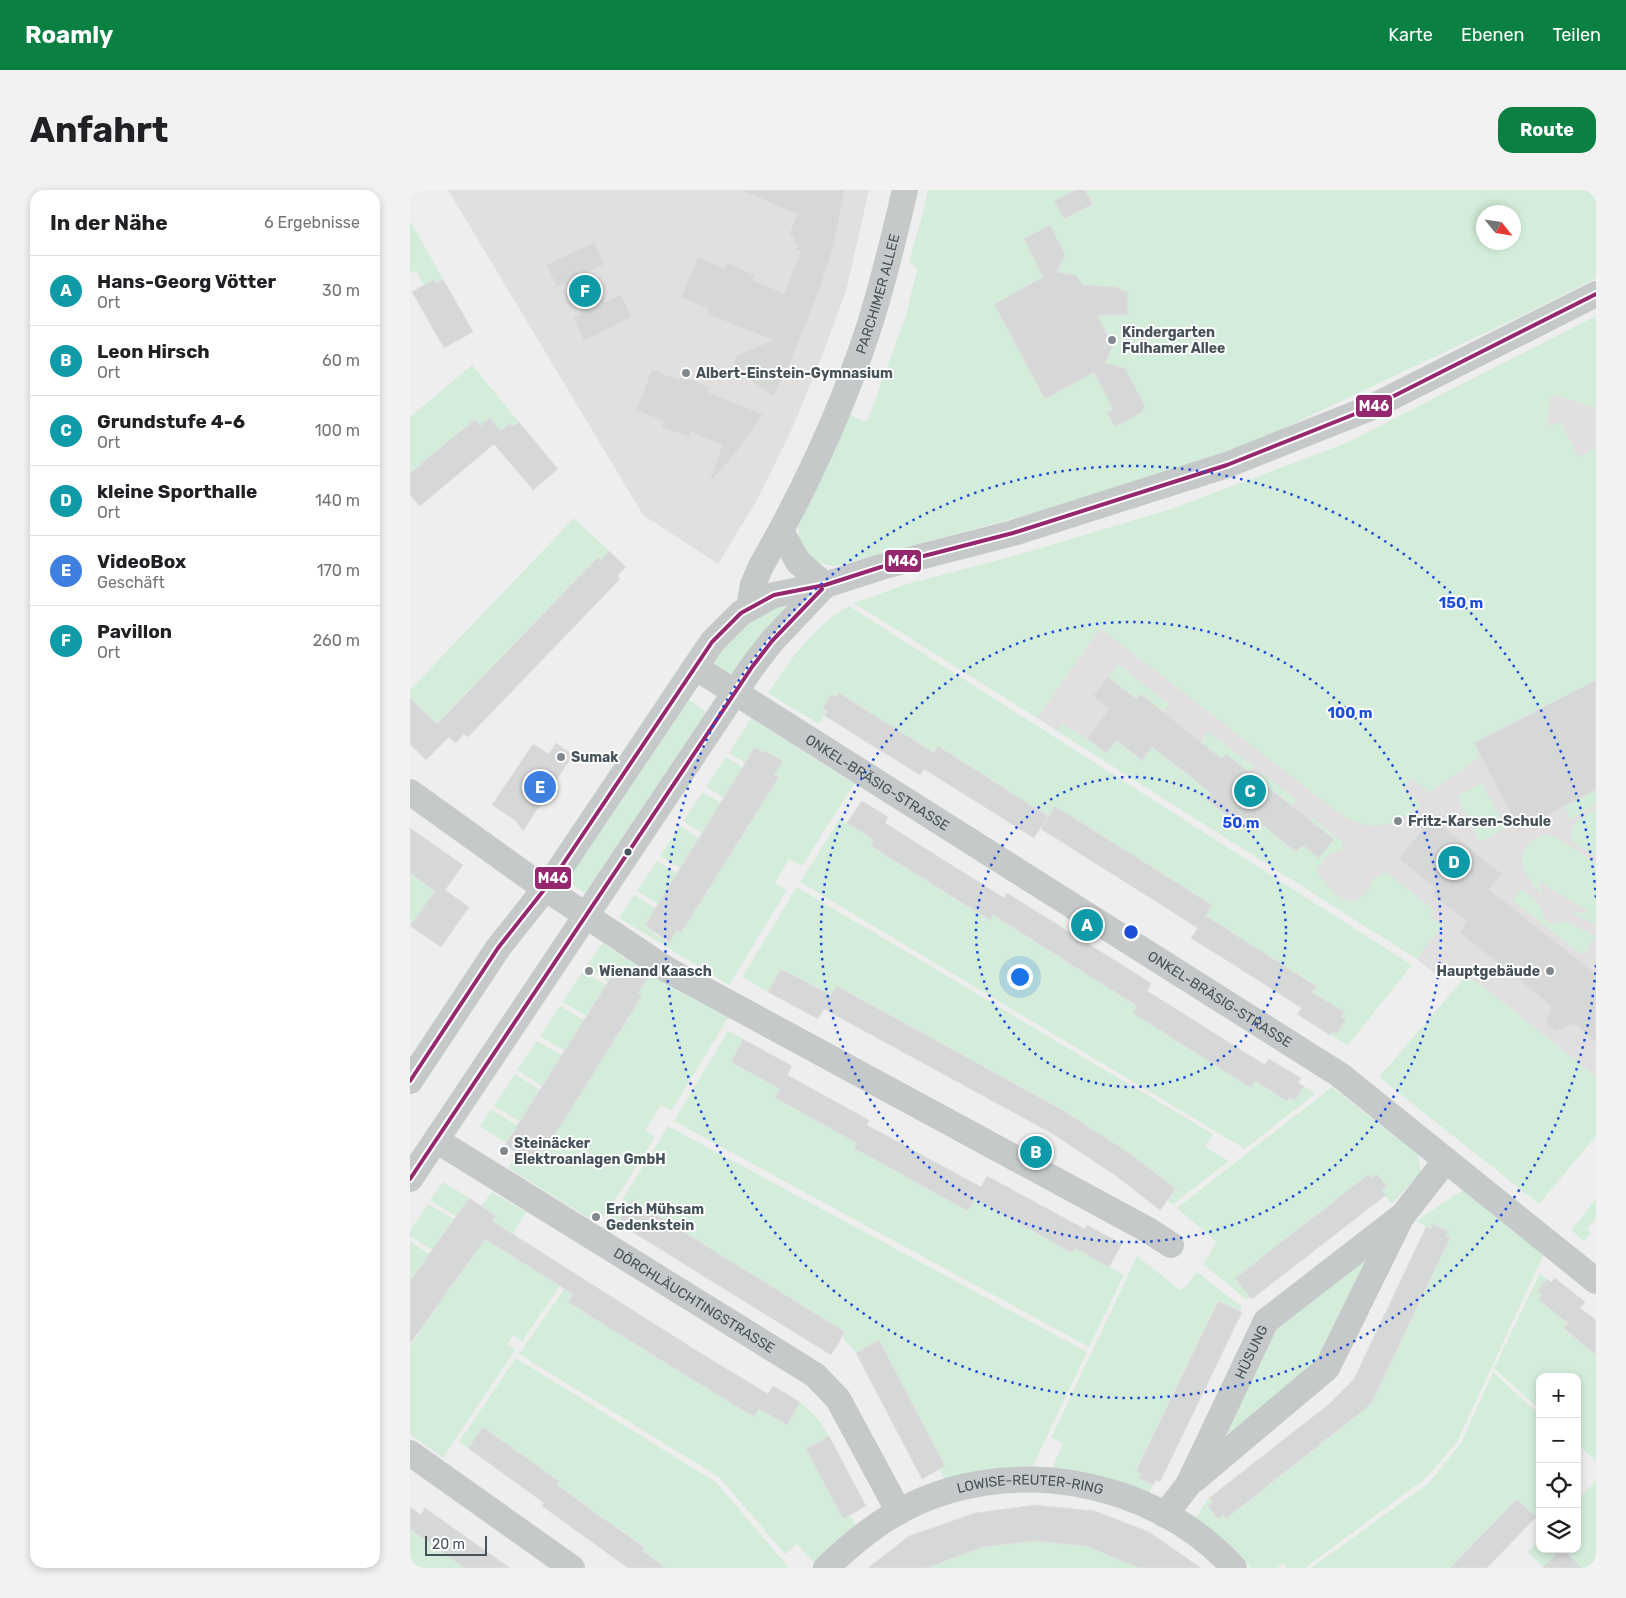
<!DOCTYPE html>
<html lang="de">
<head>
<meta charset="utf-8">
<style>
	body { margin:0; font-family:Rubik,sans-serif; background:#f2f2f2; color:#202124 }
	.controls { position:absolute; right:15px; bottom:15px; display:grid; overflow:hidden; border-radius:10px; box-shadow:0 2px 8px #0003 }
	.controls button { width:45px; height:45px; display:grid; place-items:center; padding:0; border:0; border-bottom:1px solid #e0e0e0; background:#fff; color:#202124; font:25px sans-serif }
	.compass { position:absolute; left:1066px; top:15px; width:45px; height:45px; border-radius:50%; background:#fff; box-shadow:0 2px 8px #0003; rotate:120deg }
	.scale { position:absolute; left:15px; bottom:12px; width:62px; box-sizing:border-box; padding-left:5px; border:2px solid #46535a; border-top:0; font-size:14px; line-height:18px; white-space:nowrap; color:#46535a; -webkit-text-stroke:4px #fff; paint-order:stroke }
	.you { position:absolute; left:609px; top:786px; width:18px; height:18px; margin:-12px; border:4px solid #fff; border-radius:50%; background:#1a73e8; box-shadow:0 0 0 8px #1a73e833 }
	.badge { display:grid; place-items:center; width:32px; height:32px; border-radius:50%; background:#0b8043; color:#fff; font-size:16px; font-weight:700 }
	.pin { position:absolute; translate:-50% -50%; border:2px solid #fff; box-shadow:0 1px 5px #0006 }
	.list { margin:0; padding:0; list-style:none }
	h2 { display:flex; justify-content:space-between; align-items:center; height:65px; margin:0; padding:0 20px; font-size:21px }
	h2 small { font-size:16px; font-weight:400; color:#757577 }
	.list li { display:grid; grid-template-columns:32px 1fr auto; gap:15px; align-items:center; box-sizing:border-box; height:70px; padding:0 20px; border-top:1px solid #e0e0e0 }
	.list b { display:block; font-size:19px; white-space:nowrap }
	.list p { margin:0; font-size:16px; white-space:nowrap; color:#757577 }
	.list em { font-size:16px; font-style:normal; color:#757577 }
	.icon { flex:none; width:28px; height:28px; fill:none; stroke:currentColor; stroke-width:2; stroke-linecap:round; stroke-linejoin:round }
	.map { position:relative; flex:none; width:1186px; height:1378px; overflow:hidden; border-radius:15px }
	header { display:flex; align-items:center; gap:30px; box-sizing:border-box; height:70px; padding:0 25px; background:#0b8043; color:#fff }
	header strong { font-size:24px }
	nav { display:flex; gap:28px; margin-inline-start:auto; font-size:18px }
	.intro { display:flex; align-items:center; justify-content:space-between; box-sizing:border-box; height:120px; padding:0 30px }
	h1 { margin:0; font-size:35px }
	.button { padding:12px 22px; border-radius:15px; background:#0b8043; color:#fff; font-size:18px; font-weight:700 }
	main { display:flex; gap:30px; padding:0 30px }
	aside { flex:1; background:#fff; border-radius:15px; box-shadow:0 2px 8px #0003 }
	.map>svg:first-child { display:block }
</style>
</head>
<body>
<header>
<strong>Roamly</strong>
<nav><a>Karte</a><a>Ebenen</a><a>Teilen</a></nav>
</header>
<div class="intro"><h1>Anfahrt</h1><a class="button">Route</a></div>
<main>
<aside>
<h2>In der Nähe<small>6 Ergebnisse</small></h2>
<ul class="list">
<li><span class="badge" style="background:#0f9aa8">A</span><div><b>Hans-Georg Vötter</b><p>Ort</p></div><em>30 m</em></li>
<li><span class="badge" style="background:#0f9aa8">B</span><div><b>Leon Hirsch</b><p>Ort</p></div><em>60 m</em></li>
<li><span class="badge" style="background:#0f9aa8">C</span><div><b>Grundstufe 4-6</b><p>Ort</p></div><em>100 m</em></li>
<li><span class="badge" style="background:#0f9aa8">D</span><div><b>kleine Sporthalle</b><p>Ort</p></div><em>140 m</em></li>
<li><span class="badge" style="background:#3f7fe0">E</span><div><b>VideoBox</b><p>Geschäft</p></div><em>170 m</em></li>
<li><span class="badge" style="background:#0f9aa8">F</span><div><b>Pavillon</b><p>Ort</p></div><em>260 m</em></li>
</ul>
</aside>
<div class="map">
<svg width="1186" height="1378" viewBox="0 0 1186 1378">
	<rect width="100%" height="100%" fill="#efeeee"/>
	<g fill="#e1dfe0">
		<path d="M38 0H459L436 101 412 166 381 241 347 310 308 374 233 325Z"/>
		<path d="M1145 205 1186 218V887L1070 794 1055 787 1042 776 1031 789 1007 769 627 528 696 430Z"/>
	</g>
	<g fill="#d4edda" fill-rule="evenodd">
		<path d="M518 0H1186V88L1140 112 826 261 688 306 426 376C401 375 385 358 389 333L438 224 457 232 496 125 507 80 499 71 513 23ZM1074 22H1104V52H1074Z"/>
		<path d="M0 31 33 89 26 93 24 89 14 95 6 81 0 83Z"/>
		<path d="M1186 126V218L1145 205 1140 208 1137 237 1150 231 1168 267 1186 258V490L1064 553 1071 566 1019 603 1002 588 993 599 1011 615C979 639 960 644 926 621L690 438 627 528 444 413 497 394 600 367 761 319 936 253Z"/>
		<path d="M62 175 109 232 103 236 100 233 90 241 80 228 70 236 65 229 0 283V227Z"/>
		<path d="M164 328 199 361 191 370 188 367 77 481 64 501 60 498 35 525 38 528 30 536 0 508V500Z"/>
		<path d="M382 410 323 487 304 476 303 471 332 436Z"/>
		<path d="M439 416 1002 775 938 855 920 845 923 841 928 843 936 830 931 827 934 822 902 802 906 795 796 726 802 715 645 616 638 626 528 557 524 563 429 503 426 507 421 504 413 518 417 521 409 534 358 503C383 467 400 439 439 416Z"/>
		<path d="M708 474 759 514 753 522 731 504 727 509 698 487Z"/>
		<path d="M278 509 300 524 180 706 156 690Z"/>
		<path d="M341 528 444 594 392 676 379 669 365 693 377 700 319 795 209 728 224 705 245 718 235 735 244 740 243 743 259 753 267 740 272 743 281 728 277 726 289 705 294 707 303 693 311 670 316 672 347 623 356 599 360 602 369 588 364 585 373 571 357 561 335 573 319 563Z"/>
		<path d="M652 533 696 563 713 543 743 555 802 601 797 609 845 628 885 662 893 655 909 668 924 649 901 631 903 628 932 651V660L919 664 906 680C916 694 927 712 946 712L957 702 963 689 976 682 1024 720 1020 726 1032 736 1007 769 647 541Z"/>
		<path d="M798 542 844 576 839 582 812 569 790 552Z"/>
		<path d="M316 567 333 578 314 608 296 597Z"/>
		<path d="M852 583 886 609 881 616 848 589Z"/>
		<path d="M1072 593 1096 638 1070 652 1047 606Z"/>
		<path d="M1186 600V613L1161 630 1154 617Z"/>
		<path d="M293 602 311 613 292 643 273 631Z"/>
		<path d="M1186 619V667L1163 652 1160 643 1166 632Z"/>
		<path d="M430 629 464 650 461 656 579 730 582 725 727 816 723 823 841 897 845 891 877 911 880 907 885 910 894 896 905 904 835 959 390 692Z"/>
		<path d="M270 636 289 648 270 678 250 666Z"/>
		<path d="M1132 645 1144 646 1186 673V735L1159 722 1180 723 1128 690 1133 705C1112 687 1099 660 1132 645Z"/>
		<path d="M247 671 267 683 248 714 227 701Z"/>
		<path d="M0 683 29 695 0 736Z"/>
		<path d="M387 697 803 944 795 957 819 971 762 1015 758 1010 766 999 720 964 657 922 427 796 421 805 372 779 358 802 332 787Z"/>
		<path d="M1111 699C1117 704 1125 709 1129 715 1135 724 1133 741 1153 731L1186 746 1172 765 1102 710Z"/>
		<path d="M192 753 267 801 319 827 261 921 251 915 235 940 245 947 195 1026 186 1021 180 1029 98 978 108 963 121 972 166 911 162 908 201 856 232 806 228 803 237 789 220 779 218 782 208 776 198 791 176 777Z"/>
		<path d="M173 781 196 795 176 826 153 812Z"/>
		<path d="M1055 787 1070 794 1186 887V946L1129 1014 969 887Z"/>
		<path d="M150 816 174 830 155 861 130 846Z"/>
		<path d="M318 841 333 849 321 872 370 899 365 908 447 953 444 958 558 1020 564 1009 662 1063 665 1058 714 1085 679 1157 264 931Z"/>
		<path d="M127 851 152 865 133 897 107 880Z"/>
		<path d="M105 884 130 900 110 932 84 916Z"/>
		<path d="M922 897 1008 964 1011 982 982 1014 972 1001 967 985 962 988 959 984 826 1088 841 1107 837 1110 793 1074 807 1052 767 1018Z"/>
		<path d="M81 919 108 936 97 953 70 936Z"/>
		<path d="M258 936 677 1162 622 1278 536 1292 529 1279 535 1275 469 1151 446 1163 432 1147 201 1028Z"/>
		<path d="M33 992 59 1008 46 1026 20 1010Z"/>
		<path d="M1053 1000 1134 1064 1047 1252 1016 1288 895 1378H877L873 1373 867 1378H841L821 1357 785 1329 799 1308 816 1329 934 1236 951 1222 966 1204 1040 1048 1036 1046 1037 1041 1023 1034 1021 1039 1006 1031Z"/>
		<path d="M82 1002 116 1022 103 1043 107 1046 97 1062 152 1093 112 1151 103 1145 97 1154 105 1160 33 1268 0 1244V1156L9 1144 5 1141 18 1122 22 1125 32 1110 28 1107 42 1088 46 1090 56 1076 52 1073 70 1056 80 1042 76 1039 85 1026 71 1016Z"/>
		<path d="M1186 1009V1028L1177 1039 1181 1043 1174 1051 1161 1040Z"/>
		<path d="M18 1014 44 1029 22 1060 0 1046V1041Z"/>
		<path d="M0 1051 19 1064 0 1091Z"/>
		<path d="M727 1066 770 1100 774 1098 787 1082 832 1117 830 1121 807 1111 726 1280 731 1283 729 1288 743 1295 739 1304 696 1287 642 1279 653 1253 641 1248Z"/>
		<path d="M954 1068 960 1071 914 1166 819 1247 815 1243 861 1145 871 1133Z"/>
		<path d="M1130 1083 1137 1089 1127 1101 1132 1105 1128 1109 1158 1132 1153 1139 1186 1165V1271L1167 1254V1187H1130V1220L1084 1178Z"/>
		<path d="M164 1085 172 1089 158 1112 344 1227 349 1219 377 1235 390 1212 408 1229 419 1246 396 1259 433 1328 440 1325 447 1337 406 1375 387 1354 375 1364 309 1287 109 1164Z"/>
		<path d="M106 1168 307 1293 379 1378H256L233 1361 235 1357 147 1295 149 1291 73 1237 58 1258 49 1252Z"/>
		<path d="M1083 1182 1130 1225V1331L1107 1309 1040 1378H901L1020 1292 1051 1253Z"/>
		<path d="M1186 1291V1378H1172L1153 1359H1167V1310Z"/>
		<path d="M0 1339 54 1378H0Z"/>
		<path d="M1130 1349V1359H1151L1133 1377 1117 1362Z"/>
		<path d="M624 1351 676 1356 729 1378H518L573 1357Z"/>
	</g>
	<g fill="#d6d7d7" stroke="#e0e0e1">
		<path d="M330 0H435L424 56 410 99 380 173 363 207 326 179 323 172 327 165 363 150 297 124 299 119 271 107 288 67 315 79 317 73 345 85 343 90 374 103 391 61 385 60 387 55 383 52 384 47 379 44 387 24Z"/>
		<path d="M666 0H675L683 14 654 29 644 11Z"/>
		<path d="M640 35 655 64 647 82 667 86 672 95 706 97 718 102V125H687L703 156 695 173 715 178 735 216 732 222 705 237 697 223 703 219 684 182 635 209 584 114 633 87 614 49Z"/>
		<path d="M184 52 195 74 179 82 195 112 211 104 222 127 174 151 163 128 172 123 156 93 147 97 136 75Z"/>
		<path d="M24 89 26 93 33 89 63 142 34 158 2 102Z"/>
		<path d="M242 179 269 190 272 185 300 197 298 202 353 224 325 264 299 293 312 255 281 242 279 247 251 237 253 231 226 220Z"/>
		<path d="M80 228 90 241 100 233 103 236 109 232 148 279 123 300 84 254 10 316 0 305V283L65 229 70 236Z"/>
		<path d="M199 361 216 377 207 386 210 389 58 547 54 544 46 553 39 547 16 570 0 554V508L27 534 188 367 191 370Z"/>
		<path d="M698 487 727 509 731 504 812 569 816 564 924 649 909 668 893 655 886 662 845 629 836 640 796 609 801 603 742 557 732 570 707 551 696 563 677 548 699 519 683 506Z"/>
		<path d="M1186 490V600L1109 640 1064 553Z"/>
		<path d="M429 503 524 563 528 556 638 626 624 648 514 579 510 585 415 526 417 521 413 518 421 504 426 507Z"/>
		<path d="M146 553 163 565 113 641 105 630 82 615 123 554 139 564Z"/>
		<path d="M345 557 355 563 356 561 373 571 364 585 369 587 271 743 267 740 260 753 235 735Z"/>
		<path d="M452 611 478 627 475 633 567 691 594 708 597 703 741 793 737 801 750 809 855 875 859 869 891 888 888 893 894 896 885 910 880 907 877 911 845 891 841 898 723 823 727 816 583 725 580 730 461 656 464 650 437 633Z"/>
		<path d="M645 616 802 715 794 729 796 726 906 796 902 802 934 822 931 827 936 830 927 844 923 841 920 845 887 824 892 818 781 748 788 738 631 639Z"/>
		<path d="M1021 627 1092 684 1079 699 1186 784V852L1164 834 1145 841 1136 833 1141 816 1049 742 1057 732 1022 705 1026 699 989 669Z"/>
		<path d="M0 638 53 675 35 700 59 717 31 757 0 736 25 701 0 683Z"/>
		<path d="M208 776 218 782 220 779 237 789 228 803 232 806 134 962 129 959 121 972 95 955Z"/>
		<path d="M371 779 421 805 427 796 656 922 725 967 766 999 750 1020 705 985 643 944 414 819 408 829 358 802Z"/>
		<path d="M333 849 382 876 377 885 459 930 457 935 571 997 577 986 675 1039 677 1035 712 1054 699 1077 665 1058 662 1063 565 1009 558 1021 444 958 447 953 365 908 370 899 321 872Z"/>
		<path d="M959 984 962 988 967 984 977 997 972 1001 976 1005 842 1109 825 1088Z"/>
		<path d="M59 1008 86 1026 82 1031 292 1164 358 1204 363 1196 390 1212 377 1235 349 1219 344 1227 251 1170 158 1112 163 1104 75 1049 0 1154V1091Z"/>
		<path d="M222 1010 435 1142 421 1165 208 1033Z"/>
		<path d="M1023 1034 1038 1041 1036 1046 1040 1048 961 1214 816 1329 813 1325 808 1329 798 1316 803 1312 799 1308 918 1215 944 1189 1016 1037 1021 1039Z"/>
		<path d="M1145 1088 1175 1112 1170 1118 1186 1130V1165L1153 1138 1158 1133 1128 1109 1132 1105 1127 1101 1137 1089 1141 1092Z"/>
		<path d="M808 1111 832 1122 750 1292 746 1290 743 1295 729 1288 731 1283 726 1281Z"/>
		<path d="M469 1150 535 1276 512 1289 446 1163Z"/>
		<path d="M73 1237 149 1291 147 1295 235 1358 233 1361 256 1378H218L132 1316 134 1313 58 1258Z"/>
		<path d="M419 1246 456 1316 433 1329 396 1259Z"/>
		<path d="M1107 1309 1126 1327 1077 1378H1040Z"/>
		<path d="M625 1315 685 1321 739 1342 791 1378H729L676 1356 624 1351 573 1357 517 1378H458L499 1346 565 1323Z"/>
		<path d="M0 1317 11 1325 15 1318 100 1378H54L0 1339Z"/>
		<path d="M1151 1359H1153L1172 1378H1132Z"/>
	</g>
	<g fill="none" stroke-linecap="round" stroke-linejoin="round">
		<g stroke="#c6c9ca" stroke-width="26">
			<path d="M371 341 388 372 415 395"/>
			<path id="s1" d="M339 417 343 395 350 378C393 303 431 222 458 140 473 94 484 47 495 0"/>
			<path id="s2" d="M285 477 930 885 1186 1091"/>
			<path d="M0 602 117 686 256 779 738 1040 761 1055"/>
			<path d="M0 891 88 758 145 686 302 452 331 423 364 405 415 395 471 377 603 343 817 275 960 218 1186 104"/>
			<path id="s3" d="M26 950 405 1185 428 1209 489 1322"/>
			<path d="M0 989 342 477 362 451 415 395"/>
			<path d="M0 1263 162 1378"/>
			<path d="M784 1290 917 1178 990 1030"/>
			<path id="s4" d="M755 1325 778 1295 856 1131 993 1025 1036 970"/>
			<path id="s5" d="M416 1378C438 1357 461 1337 488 1322 595 1262 743 1288 824 1378"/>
		</g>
		<g stroke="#fff" stroke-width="8">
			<g id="bus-1">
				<path d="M0 891 88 758 145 686 302 452 331 423 364 405 415 395 471 377 603 343 817 275 960 218 1186 104"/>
				<path d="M0 989 342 477 362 451 412 399"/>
			</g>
		</g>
		<use href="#bus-1" stroke="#95276e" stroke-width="4"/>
	</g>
	<g fill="none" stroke="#1d4ed8" stroke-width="2.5" stroke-dasharray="2.5 5">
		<circle cx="721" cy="742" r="155"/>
		<circle cx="721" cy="742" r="310"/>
		<path d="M1186 775A466 466 0 1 1 1186 709"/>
	</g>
	<g fill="#81898e" stroke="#fff" stroke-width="2">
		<circle cx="702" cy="150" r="5"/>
		<circle cx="276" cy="183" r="5"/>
		<circle cx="151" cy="567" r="5"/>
		<circle cx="988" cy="631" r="5"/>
		<circle cx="179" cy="781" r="5"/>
		<circle cx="1140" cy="781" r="5"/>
		<circle cx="94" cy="961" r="5"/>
		<circle cx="186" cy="1027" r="5"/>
	</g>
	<circle fill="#46535a" stroke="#fff" stroke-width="2" cx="218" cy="662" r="4.5"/>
	<g text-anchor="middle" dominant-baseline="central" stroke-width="4" stroke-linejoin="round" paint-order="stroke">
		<g font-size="14" fill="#46535a" stroke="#fff">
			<text stroke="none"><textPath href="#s1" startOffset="340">PARCHIMER ALLEE</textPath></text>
			<text stroke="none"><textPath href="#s2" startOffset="216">ONKEL-BRÄSIG-STRASSE</textPath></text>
			<text stroke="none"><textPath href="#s2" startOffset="621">ONKEL-BRÄSIG-STRASSE</textPath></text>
			<text stroke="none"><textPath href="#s3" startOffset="304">DÖRCHLÄUCHTINGSTRASSE</textPath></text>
			<text stroke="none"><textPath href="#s4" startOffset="185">HÜSUNG</textPath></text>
			<text stroke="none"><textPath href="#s5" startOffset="229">LOWISE-REUTER-RING</textPath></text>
		</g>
		<g font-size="14" font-weight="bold" fill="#46535a" stroke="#fff" text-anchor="start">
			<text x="712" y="142">Kindergarten<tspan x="712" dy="16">Fulhamer Allee</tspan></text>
			<text x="286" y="183">Albert-Einstein-Gymnasium</text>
			<text x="161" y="567">Sumak</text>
			<text x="998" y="631">Fritz-Karsen-Schule</text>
			<text x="189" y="781">Wienand Kaasch</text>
			<text x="1130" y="781" text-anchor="end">Hauptgebäude</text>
			<text x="104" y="953">Steinäcker<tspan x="104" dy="16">Elektroanlagen GmbH</tspan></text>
			<text x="196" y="1019">Erich Mühsam<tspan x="196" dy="16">Gedenkstein</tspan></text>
		</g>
	</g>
	<circle cx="721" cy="742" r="8" fill="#1d4ed8" stroke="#fff" stroke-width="2.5"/>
	<g font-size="15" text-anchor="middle" font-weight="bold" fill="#1d4ed8" stroke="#fff" stroke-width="4" stroke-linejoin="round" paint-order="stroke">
		<text x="1051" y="418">150 m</text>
		<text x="940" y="528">100 m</text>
		<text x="831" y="638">50 m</text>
	</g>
	<g stroke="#fff" stroke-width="2">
		<rect x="945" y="204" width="38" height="24" rx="5" fill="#95276e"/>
		<rect x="474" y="359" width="38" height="24" rx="5" fill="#95276e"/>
		<rect x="124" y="676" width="38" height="24" rx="5" fill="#95276e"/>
	</g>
	<g font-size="14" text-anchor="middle" font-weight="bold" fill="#fff">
		<text x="964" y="221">M46</text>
		<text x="493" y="376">M46</text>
		<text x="143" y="693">M46</text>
	</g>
</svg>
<div class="controls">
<button>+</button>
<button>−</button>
<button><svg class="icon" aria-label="locate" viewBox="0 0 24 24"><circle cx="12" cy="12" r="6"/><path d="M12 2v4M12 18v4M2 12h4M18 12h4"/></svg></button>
<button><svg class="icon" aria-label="layers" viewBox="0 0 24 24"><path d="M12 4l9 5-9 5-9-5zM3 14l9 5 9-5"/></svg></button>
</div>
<svg class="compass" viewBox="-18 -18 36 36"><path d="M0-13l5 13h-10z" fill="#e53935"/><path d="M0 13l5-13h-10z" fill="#757577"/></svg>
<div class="scale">20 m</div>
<div class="you"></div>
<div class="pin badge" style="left:677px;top:735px;background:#0f9aa8">A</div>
<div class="pin badge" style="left:626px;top:962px;background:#0f9aa8">B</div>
<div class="pin badge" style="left:840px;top:601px;background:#0f9aa8">C</div>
<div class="pin badge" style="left:1044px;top:672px;background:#0f9aa8">D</div>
<div class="pin badge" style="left:130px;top:597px;background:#3f7fe0">E</div>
<div class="pin badge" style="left:175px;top:101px;background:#0f9aa8">F</div>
</div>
</main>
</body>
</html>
